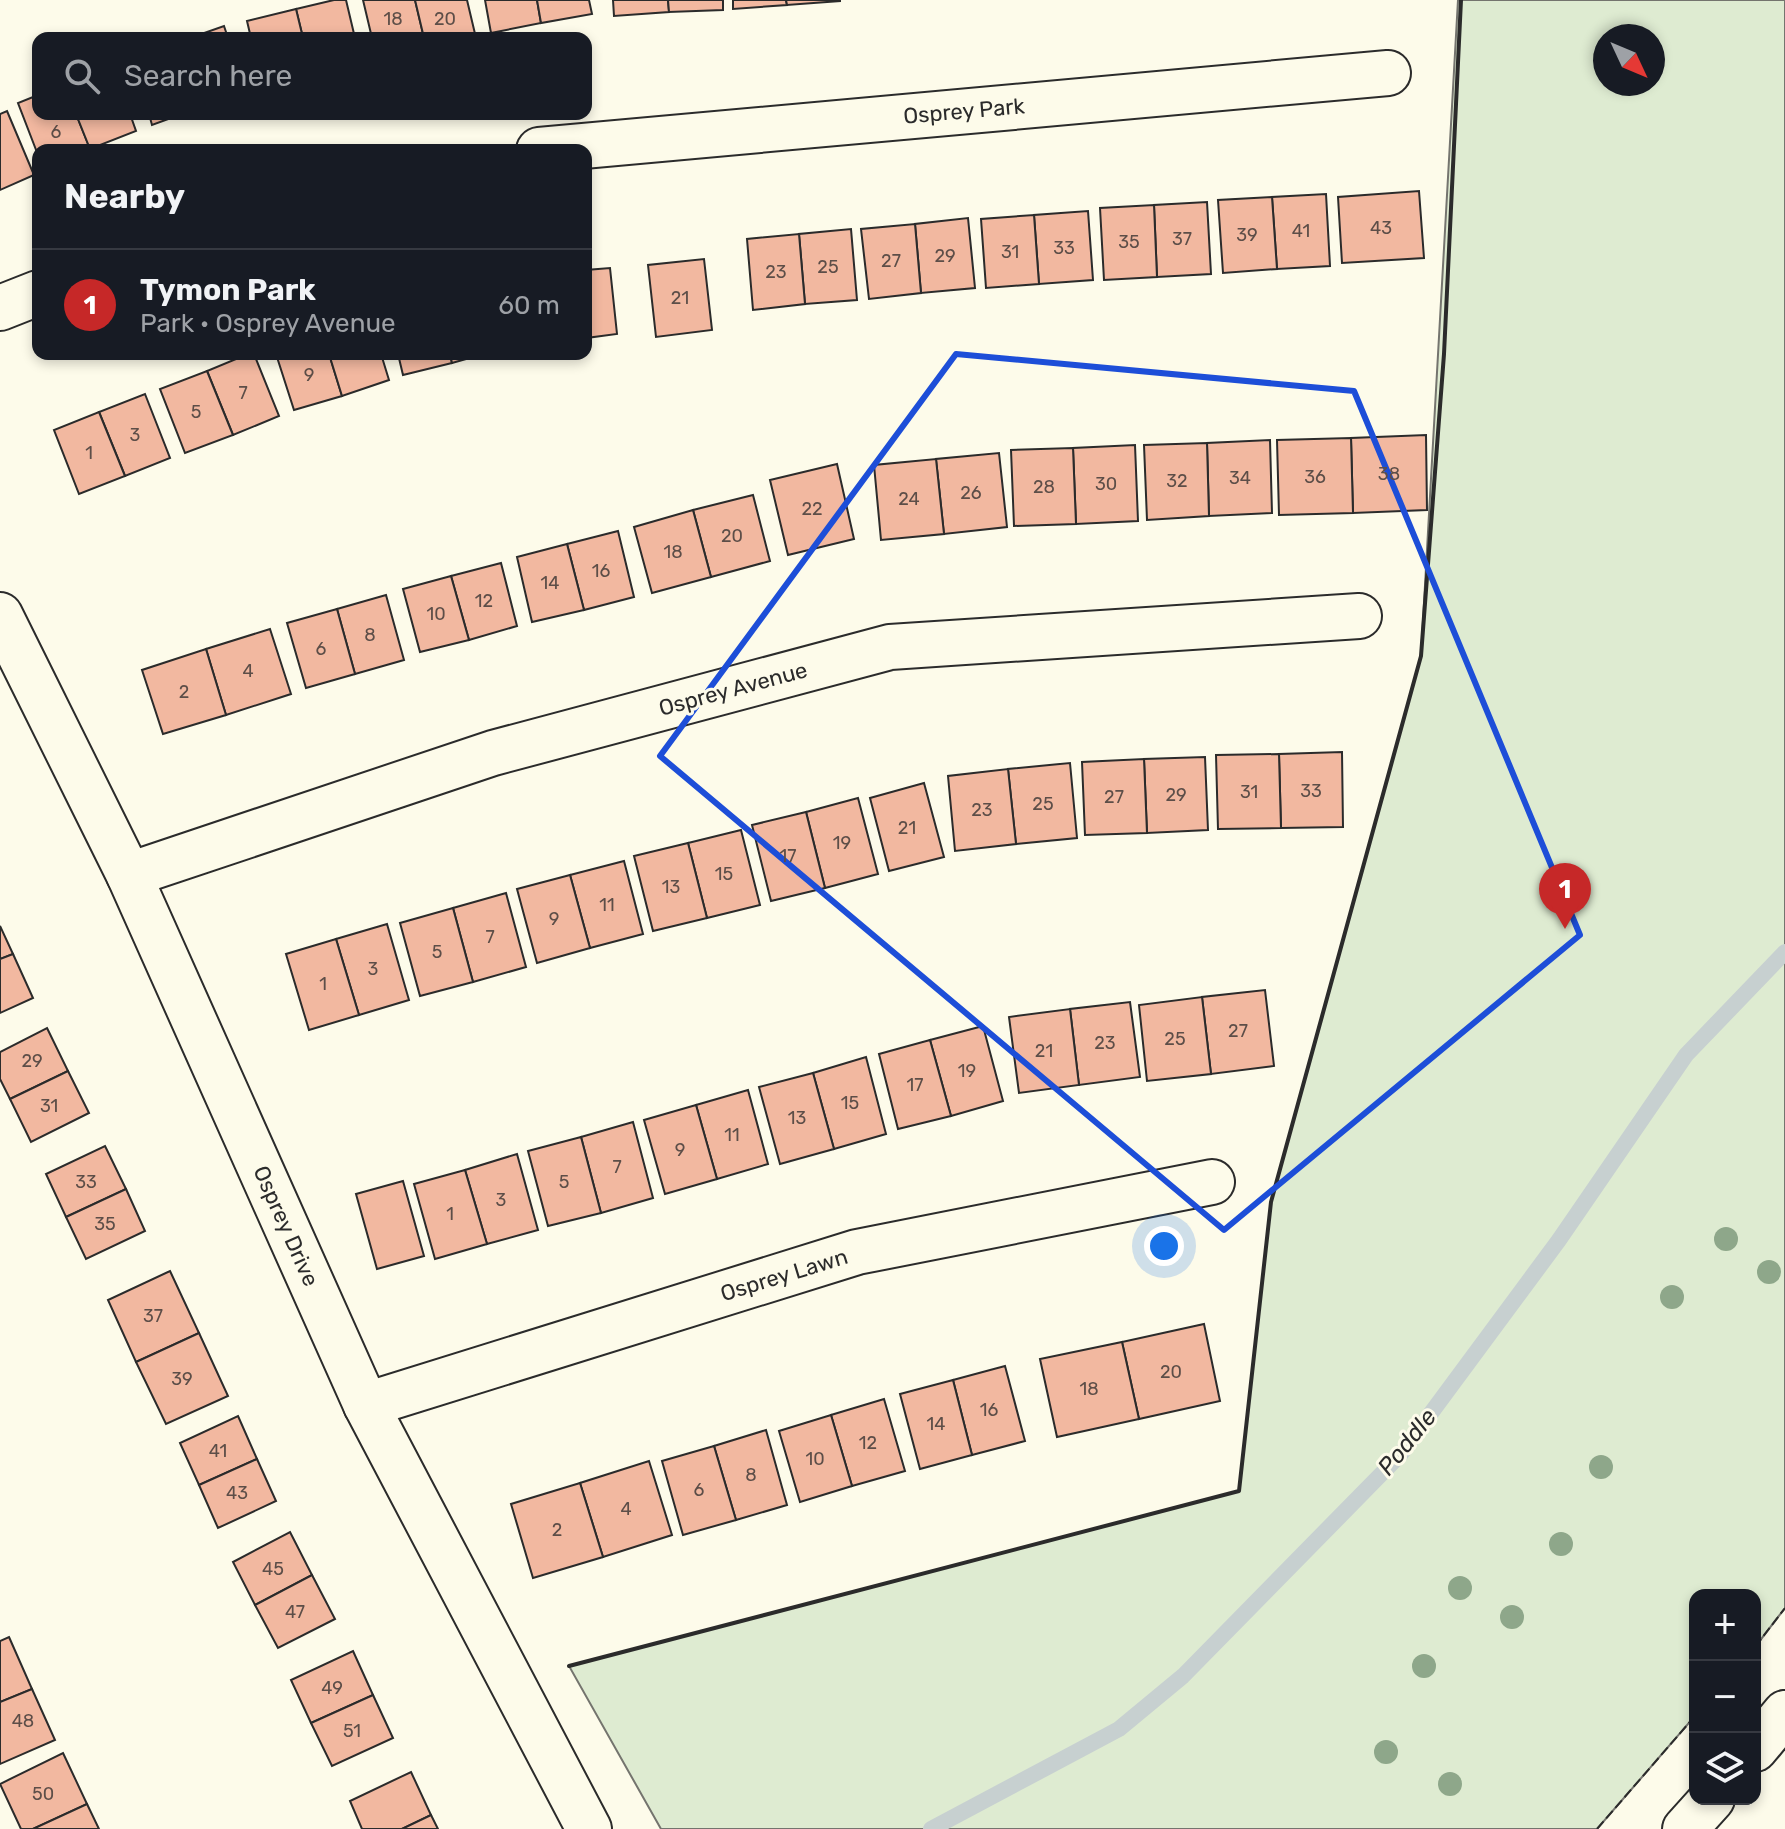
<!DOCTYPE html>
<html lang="en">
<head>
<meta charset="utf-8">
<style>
	body { margin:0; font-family:Rubik,sans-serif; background:#242831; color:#f1f3f6 }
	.controls { position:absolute; right:24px; bottom:24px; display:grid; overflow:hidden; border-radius:16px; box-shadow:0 4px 12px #0003 }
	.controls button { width:72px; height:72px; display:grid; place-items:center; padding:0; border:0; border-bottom:2px solid #363941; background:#171b24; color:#f1f3f6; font:40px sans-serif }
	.compass { position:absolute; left:1593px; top:24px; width:72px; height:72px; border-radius:50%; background:#171b24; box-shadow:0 4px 12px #0003; rotate:134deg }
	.you { position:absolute; left:1164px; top:1246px; width:28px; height:28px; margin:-20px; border:6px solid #fff; border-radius:50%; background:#1a73e8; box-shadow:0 0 0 12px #1a73e833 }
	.badge { display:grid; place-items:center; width:52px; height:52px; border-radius:50%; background:#c62828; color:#fff; font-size:26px; font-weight:700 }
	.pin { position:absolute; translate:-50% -66px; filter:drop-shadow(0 2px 4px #0008) }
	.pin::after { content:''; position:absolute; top:42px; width:28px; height:24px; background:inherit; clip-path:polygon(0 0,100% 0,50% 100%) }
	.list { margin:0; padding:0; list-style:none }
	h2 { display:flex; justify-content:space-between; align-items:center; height:104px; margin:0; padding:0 32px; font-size:34px }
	h2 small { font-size:26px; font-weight:400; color:#9ea1a6 }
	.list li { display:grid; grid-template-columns:52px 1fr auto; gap:24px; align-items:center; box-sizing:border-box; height:112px; padding:0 32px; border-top:2px solid #363941 }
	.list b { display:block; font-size:30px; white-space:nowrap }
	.list p { margin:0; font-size:26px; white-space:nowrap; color:#9ea1a6 }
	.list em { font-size:26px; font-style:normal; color:#9ea1a6 }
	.icon { flex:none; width:44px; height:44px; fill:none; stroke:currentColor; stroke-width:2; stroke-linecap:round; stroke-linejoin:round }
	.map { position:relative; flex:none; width:1785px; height:1829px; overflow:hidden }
	.search { position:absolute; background:#171b24; box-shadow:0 4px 12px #0003; left:32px; top:32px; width:560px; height:88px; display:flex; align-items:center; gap:20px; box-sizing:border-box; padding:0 28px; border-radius:16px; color:#9ea1a6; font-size:30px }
	.panel { position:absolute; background:#171b24; box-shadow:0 4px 12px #0003; left:32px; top:144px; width:560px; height:216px; border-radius:16px }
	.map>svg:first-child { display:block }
</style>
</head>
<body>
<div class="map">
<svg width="1785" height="1829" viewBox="0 0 1785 1829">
	<rect width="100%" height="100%" fill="#fdfbea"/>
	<path fill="#deebd1" stroke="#74746e" stroke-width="2" fill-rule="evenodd" d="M1458 0H1785V1608L1755 1647V1595H1695V1716L1597 1829H661L569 1666 1239 1491 1271 1202 1421 656ZM1605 36H1653V84H1605Z"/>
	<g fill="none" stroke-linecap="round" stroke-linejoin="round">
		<path stroke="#c7d0d0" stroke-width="16" d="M931 1829 1119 1729 1183 1676 1400 1455 1559 1240 1686 1055 1785 952"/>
	</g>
	<g fill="#f2b8a0" stroke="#2b2b2b" stroke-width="2">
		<path d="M334 0H346L355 38H303L296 9Z"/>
		<path d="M363 0H415L424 38H372Z"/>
		<path d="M415 0H467L476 38H424Z"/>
		<path d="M485 0H537L541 23 491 33Z"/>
		<path d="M537 0H589L592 14 541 23Z"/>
		<path d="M613 0H668L669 12 614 16Z"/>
		<path d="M668 0H723V10L669 12Z"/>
		<path d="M733 0H786L787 5 733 9Z"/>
		<path d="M786 0H840V1L787 5Z"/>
		<path d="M296 9 303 38H251L247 21Z"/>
		<path d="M224 26 228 38H190Z"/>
		<path d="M38 95V114H76L90 149 38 150V155L18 103Z"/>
		<path d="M7 111 34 175 0 190V114Z"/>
		<path d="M76 114H130L136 131 90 149Z"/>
		<path d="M149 114H182L152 125Z"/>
		<path d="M1419 191 1424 258 1342 263 1338 197Z"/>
		<path d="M1326 194 1330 266 1277 269 1272 197Z"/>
		<path d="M1272 197 1277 269 1223 273 1218 200Z"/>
		<path d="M1207 202 1211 274 1157 277 1154 205Z"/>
		<path d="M1154 205 1157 277 1104 280 1100 208Z"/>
		<path d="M1088 211 1093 280 1039 284 1034 215Z"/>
		<path d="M1034 215 1039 284 986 288 981 219Z"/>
		<path d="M968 218 975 288 921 293 915 224Z"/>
		<path d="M915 224 921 293 869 299 861 229Z"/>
		<path d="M851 229 857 300 805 304 799 234Z"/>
		<path d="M799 234 805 304 753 310 747 239Z"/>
		<path d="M704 259 712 330 656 337 648 265Z"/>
		<path d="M610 268 617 334 586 338V270Z"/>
		<path d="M248 354H254L279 416 233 435 207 371Z"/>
		<path d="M276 354H329L342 396 294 410Z"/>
		<path d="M329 354H381L389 380 342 396Z"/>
		<path d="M398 354H450L452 363 403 375Z"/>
		<path d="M450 354H484L452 363Z"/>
		<path d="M207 371 233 435 185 453 160 389Z"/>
		<path d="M145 394 170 458 125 476 99 412Z"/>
		<path d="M99 412 125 476 79 494 54 430Z"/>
		<path d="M1426 435 1427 510 1353 513 1351 438Z"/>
		<path d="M1351 438 1353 513 1279 515 1277 440Z"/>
		<path d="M1270 440 1272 513 1209 516 1207 443Z"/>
		<path d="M1207 443 1209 516 1147 520 1144 445Z"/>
		<path d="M1135 445 1138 521 1076 524 1073 448Z"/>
		<path d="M1073 448 1076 524 1014 526 1011 450Z"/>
		<path d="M999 453 1007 527 944 534 936 459Z"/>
		<path d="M936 459 944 534 881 540 874 465Z"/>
		<path d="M837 464 854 539 788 555 770 480Z"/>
		<path d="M753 495 770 561 711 577 693 510Z"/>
		<path d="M693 510 711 577 652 593 634 527Z"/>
		<path d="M618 531 634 597 584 610 567 544Z"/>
		<path d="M567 544 584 610 532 622 517 557Z"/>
		<path d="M501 563 517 626 469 640 451 576Z"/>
		<path d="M451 576 469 640 420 652 403 589Z"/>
		<path d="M386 595 404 660 355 674 337 609Z"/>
		<path d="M337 609 355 674 306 688 287 623Z"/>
		<path d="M270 629 291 694 226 715 206 649Z"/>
		<path d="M206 649 226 715 163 734 142 670Z"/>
		<path d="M1342 752 1343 827 1281 828 1279 754Z"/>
		<path d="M1279 754 1281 828 1218 829 1216 755Z"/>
		<path d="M1205 757 1208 830 1147 833 1144 759Z"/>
		<path d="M1144 759 1147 833 1085 835 1082 762Z"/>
		<path d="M1070 763 1077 838 1016 844 1008 769Z"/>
		<path d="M1008 769 1016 844 955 851 948 776Z"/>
		<path d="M924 783 944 857 889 871 870 798Z"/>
		<path d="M858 798 878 874 825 888 806 812Z"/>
		<path d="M806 812 825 888 771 901 752 825Z"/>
		<path d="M741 830 760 905 707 918 688 843Z"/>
		<path d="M688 843 707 918 653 931 634 856Z"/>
		<path d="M624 861 643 934 590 948 570 875Z"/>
		<path d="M570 875 590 948 537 963 517 889Z"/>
		<path d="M506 893 526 967 473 982 453 908Z"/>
		<path d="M453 908 473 982 420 996 400 923Z"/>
		<path d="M387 924 409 1000 359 1015 336 939Z"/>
		<path d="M0 926 13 954 0 959Z"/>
		<path d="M336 939 359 1015 309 1030 286 954Z"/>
		<path d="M13 954 33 998 0 1013V959Z"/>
		<path d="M1265 990 1274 1066 1211 1074 1202 997Z"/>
		<path d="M1202 997 1211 1074 1147 1081 1139 1005Z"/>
		<path d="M1130 1002 1140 1077 1079 1085 1070 1009Z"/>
		<path d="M1070 1009 1079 1085 1019 1093 1009 1017Z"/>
		<path d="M983 1026 1003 1101 951 1116 930 1040Z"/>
		<path d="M47 1028 68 1071 10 1099 0 1079V1052Z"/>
		<path d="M930 1040 951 1116 898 1129 879 1054Z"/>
		<path d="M866 1057 886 1134 834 1149 813 1073Z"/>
		<path d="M68 1071 89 1113 31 1142 10 1099Z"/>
		<path d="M813 1073 834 1149 780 1164 759 1087Z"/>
		<path d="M748 1090 768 1164 717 1179 696 1105Z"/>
		<path d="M696 1105 717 1179 665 1194 644 1120Z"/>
		<path d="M633 1122 653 1198 601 1213 581 1137Z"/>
		<path d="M581 1137 601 1213 548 1226 528 1151Z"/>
		<path d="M105 1146 126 1189 66 1217 46 1174Z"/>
		<path d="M517 1154 538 1230 487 1244 465 1170Z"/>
		<path d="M465 1170 487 1244 435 1259 414 1184Z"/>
		<path d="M403 1181 424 1256 377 1269 356 1194Z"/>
		<path d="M126 1189 145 1231 86 1259 66 1217Z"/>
		<path d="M170 1271 199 1333 136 1362 108 1300Z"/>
		<path d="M1204 1324 1220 1401 1139 1419 1122 1342Z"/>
		<path d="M199 1333 228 1396 166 1424 136 1362Z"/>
		<path d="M1122 1342 1139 1419 1057 1437 1040 1359Z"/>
		<path d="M1005 1366 1025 1441 972 1455 953 1380Z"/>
		<path d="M953 1380 972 1455 920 1469 900 1394Z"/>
		<path d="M884 1399 905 1471 852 1486 831 1415Z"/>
		<path d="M831 1415 852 1486 800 1502 779 1431Z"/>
		<path d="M238 1416 257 1459 199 1485 180 1443Z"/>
		<path d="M766 1430 787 1505 736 1520 714 1446Z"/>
		<path d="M714 1446 736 1520 683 1535 662 1461Z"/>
		<path d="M257 1459 276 1501 218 1528 199 1485Z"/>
		<path d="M649 1461 672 1535 603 1557 580 1483Z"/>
		<path d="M580 1483 603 1557 533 1578 511 1504Z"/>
		<path d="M290 1532 312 1575 255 1605 233 1562Z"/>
		<path d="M312 1575 335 1619 278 1648 255 1605Z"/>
		<path d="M9 1637 32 1689 0 1702V1641Z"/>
		<path d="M353 1651 373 1695 311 1723 291 1680Z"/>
		<path d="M32 1689 55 1740 0 1764V1702Z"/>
		<path d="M373 1695 393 1738 332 1766 311 1723Z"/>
		<path d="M63 1753 87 1804 33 1829H21L0 1784Z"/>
		<path d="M411 1772 431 1815 402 1829H362L350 1801Z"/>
		<path d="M87 1804 99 1829H33Z"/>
		<path d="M431 1815 438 1829H402Z"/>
	</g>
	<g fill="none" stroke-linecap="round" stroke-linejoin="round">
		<g stroke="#2b2b2b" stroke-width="48">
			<g id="minor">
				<path d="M539 150 1388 73"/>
				<path d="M0 308 38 293"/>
				<path d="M0 615 129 875 366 1405 589 1829"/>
				<path d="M129 875 493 753 890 647 1359 616"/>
				<path d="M366 1405 857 1252 1212 1182"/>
				<path d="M1755 1749 1785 1713"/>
				<path d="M1685 1829 1712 1799"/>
			</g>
		</g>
		<use href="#minor" stroke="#fdfbea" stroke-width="44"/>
		<g stroke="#2b2b2b" stroke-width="2" stroke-dasharray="10 4" stroke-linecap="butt">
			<path d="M1755 1647 1785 1608"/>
			<path d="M1597 1829 1695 1716"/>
		</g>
		<path stroke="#2b2b2b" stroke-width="4" d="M569 1666 1239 1491 1271 1202 1421 656 1444 354 1461 0"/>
	</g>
	<g fill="#8ea78a">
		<circle cx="1726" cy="1239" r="12"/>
		<circle cx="1769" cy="1272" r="12"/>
		<circle cx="1672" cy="1297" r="12"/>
		<circle cx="1601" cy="1467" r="12"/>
		<circle cx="1561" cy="1544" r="12"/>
		<circle cx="1460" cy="1588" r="12"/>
		<circle cx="1512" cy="1617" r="12"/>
		<circle cx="1424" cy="1666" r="12"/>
		<circle cx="1386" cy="1752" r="12"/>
		<circle cx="1450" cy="1784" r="12"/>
	</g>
	<path fill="none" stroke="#1d4ed8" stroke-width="6" stroke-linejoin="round" d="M956 354 1354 391 1580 935 1224 1230 660 756Z"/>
	<g text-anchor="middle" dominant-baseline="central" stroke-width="6" stroke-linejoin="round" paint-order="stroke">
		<g font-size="18" fill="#5d4e48">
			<text x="393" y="19">18</text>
			<text x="445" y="19">20</text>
			<text x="56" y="132">6</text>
			<text x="1381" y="228">43</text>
			<text x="1301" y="231">41</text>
			<text x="1247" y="235">39</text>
			<text x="1182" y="239">37</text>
			<text x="1129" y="242">35</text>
			<text x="1064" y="248">33</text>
			<text x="1010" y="252">31</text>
			<text x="945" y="256">29</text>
			<text x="891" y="261">27</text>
			<text x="828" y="267">25</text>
			<text x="776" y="272">23</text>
			<text x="680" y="298">21</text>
			<text x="309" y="375">9</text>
			<text x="243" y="393">7</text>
			<text x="196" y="412">5</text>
			<text x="135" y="435">3</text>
			<text x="89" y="453">1</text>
			<text x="1389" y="474">38</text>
			<text x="1315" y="477">36</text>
			<text x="1240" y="478">34</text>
			<text x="1177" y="481">32</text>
			<text x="1106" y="484">30</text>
			<text x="1044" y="487">28</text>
			<text x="971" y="493">26</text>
			<text x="909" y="499">24</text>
			<text x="812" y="509">22</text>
			<text x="732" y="536">20</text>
			<text x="673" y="552">18</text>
			<text x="601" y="571">16</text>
			<text x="550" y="583">14</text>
			<text x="484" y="601">12</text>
			<text x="436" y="614">10</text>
			<text x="370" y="635">8</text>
			<text x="321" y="649">6</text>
			<text x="248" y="671">4</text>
			<text x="184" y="692">2</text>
			<text x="1311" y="791">33</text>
			<text x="1249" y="792">31</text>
			<text x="1176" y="795">29</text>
			<text x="1114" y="797">27</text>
			<text x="1043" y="804">25</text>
			<text x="982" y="810">23</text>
			<text x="907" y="828">21</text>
			<text x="842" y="843">19</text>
			<text x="788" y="856">17</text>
			<text x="724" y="874">15</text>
			<text x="671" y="887">13</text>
			<text x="607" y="905">11</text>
			<text x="554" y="919">9</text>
			<text x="490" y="937">7</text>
			<text x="437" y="952">5</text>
			<text x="373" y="969">3</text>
			<text x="323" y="984">1</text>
			<text x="1238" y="1031">27</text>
			<text x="1175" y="1039">25</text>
			<text x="1105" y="1043">23</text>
			<text x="1044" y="1051">21</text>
			<text x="32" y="1061">29</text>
			<text x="967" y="1071">19</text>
			<text x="915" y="1085">17</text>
			<text x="850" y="1103">15</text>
			<text x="49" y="1106">31</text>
			<text x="797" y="1118">13</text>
			<text x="732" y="1135">11</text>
			<text x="680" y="1150">9</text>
			<text x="617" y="1167">7</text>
			<text x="86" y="1182">33</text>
			<text x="564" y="1182">5</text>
			<text x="501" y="1200">3</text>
			<text x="450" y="1214">1</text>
			<text x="105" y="1224">35</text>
			<text x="153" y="1316">37</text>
			<text x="1171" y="1372">20</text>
			<text x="182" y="1379">39</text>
			<text x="1089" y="1389">18</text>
			<text x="989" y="1410">16</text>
			<text x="936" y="1424">14</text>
			<text x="868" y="1443">12</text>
			<text x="218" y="1451">41</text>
			<text x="815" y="1459">10</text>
			<text x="751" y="1475">8</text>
			<text x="699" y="1490">6</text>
			<text x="237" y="1493">43</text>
			<text x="626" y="1509">4</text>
			<text x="557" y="1530">2</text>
			<text x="273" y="1569">45</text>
			<text x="295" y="1612">47</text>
			<text x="332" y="1688">49</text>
			<text x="23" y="1721">48</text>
			<text x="352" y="1731">51</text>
			<text x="43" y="1794">50</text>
		</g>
		<g font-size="22" fill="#2b2b2b" stroke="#fdfbea">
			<text transform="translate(964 111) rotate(-5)">Osprey Park</text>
			<text transform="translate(733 689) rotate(-15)">Osprey Avenue</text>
			<text transform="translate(286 1226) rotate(66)">Osprey Drive</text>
			<text transform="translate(784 1275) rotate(-17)">Osprey Lawn</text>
		</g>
		<g font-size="24" font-style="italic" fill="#2b2b2b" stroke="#fdfbea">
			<text transform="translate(1407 1442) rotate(-51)">Poddle</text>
		</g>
	</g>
</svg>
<div class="controls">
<button>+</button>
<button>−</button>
<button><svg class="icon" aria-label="layers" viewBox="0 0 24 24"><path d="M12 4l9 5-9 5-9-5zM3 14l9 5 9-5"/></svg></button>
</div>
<svg class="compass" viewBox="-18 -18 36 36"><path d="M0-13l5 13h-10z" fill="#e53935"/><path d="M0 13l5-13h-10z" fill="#9ea1a6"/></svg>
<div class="you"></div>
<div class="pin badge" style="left:1565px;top:929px">1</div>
<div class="search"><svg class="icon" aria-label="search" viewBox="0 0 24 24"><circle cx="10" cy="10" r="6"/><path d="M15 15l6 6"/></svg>Search here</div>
<section class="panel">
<h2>Nearby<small></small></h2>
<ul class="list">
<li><span class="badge">1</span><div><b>Tymon Park</b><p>Park · Osprey Avenue</p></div><em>60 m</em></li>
</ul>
</section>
</div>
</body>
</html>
